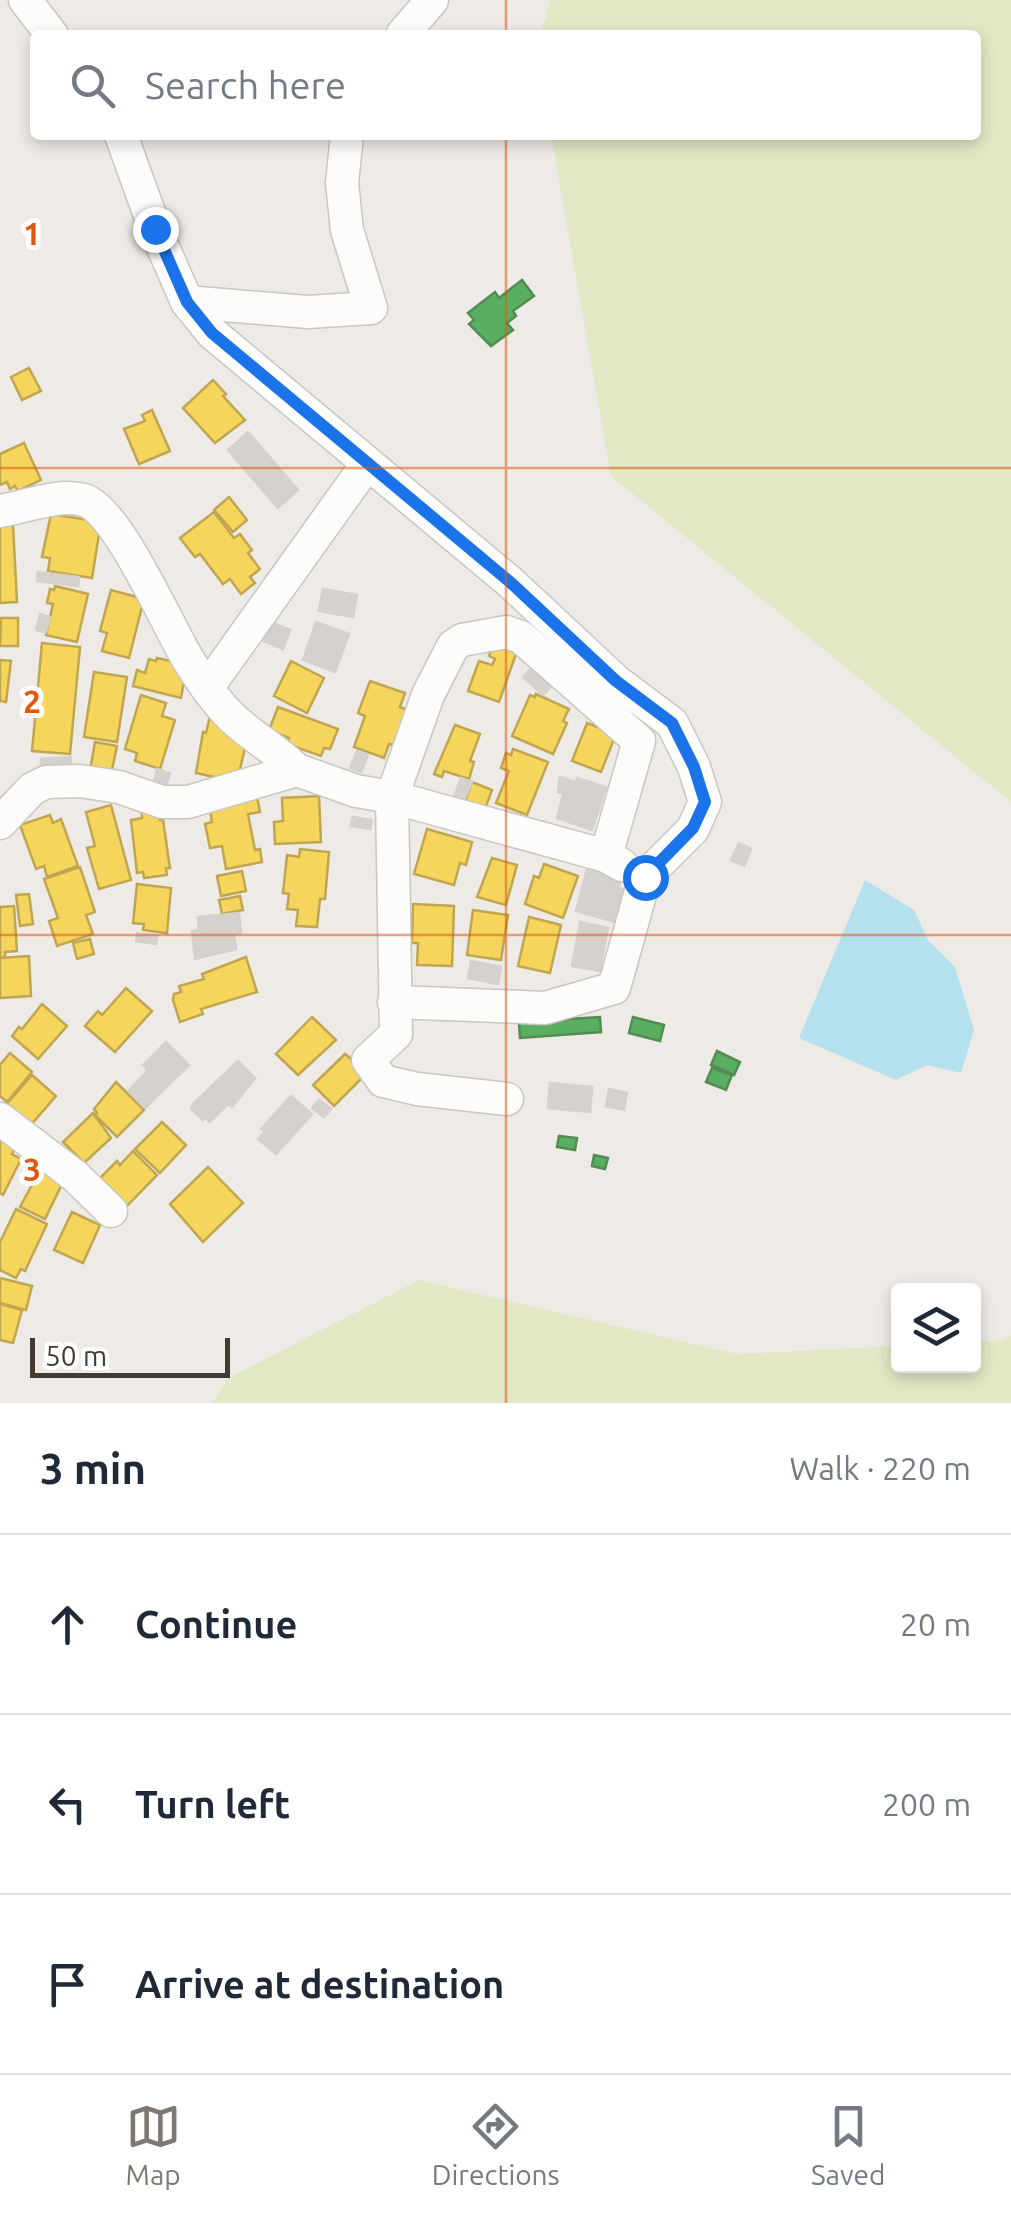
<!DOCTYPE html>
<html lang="en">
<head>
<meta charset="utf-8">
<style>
	body { margin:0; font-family:Ubuntu,sans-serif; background:#f2f2f3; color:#1f2937 }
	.controls { position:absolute; right:30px; bottom:30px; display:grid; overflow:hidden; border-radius:10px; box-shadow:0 5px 15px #0003 }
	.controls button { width:90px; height:90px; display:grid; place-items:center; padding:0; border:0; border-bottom:2px solid #e0e1e3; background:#fff; color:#1f2937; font:50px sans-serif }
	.scale { position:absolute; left:30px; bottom:25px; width:200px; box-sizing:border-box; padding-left:10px; border:5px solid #433a33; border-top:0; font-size:28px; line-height:35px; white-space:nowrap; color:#433a33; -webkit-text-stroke:8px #fff; paint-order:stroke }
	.stop { position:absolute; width:30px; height:30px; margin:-22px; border:8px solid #1a73e8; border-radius:50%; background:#fff }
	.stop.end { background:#1a73e8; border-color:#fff; box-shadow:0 2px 10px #0008 }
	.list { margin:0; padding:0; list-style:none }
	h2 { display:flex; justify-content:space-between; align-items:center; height:130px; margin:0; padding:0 40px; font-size:42px }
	h2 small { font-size:32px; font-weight:400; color:#747a83 }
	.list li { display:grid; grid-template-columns:65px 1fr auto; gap:30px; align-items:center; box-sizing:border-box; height:180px; padding:0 40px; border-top:2px solid #e0e1e3 }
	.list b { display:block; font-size:38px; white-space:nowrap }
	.list em { font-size:32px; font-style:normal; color:#747a83 }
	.icon { flex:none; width:55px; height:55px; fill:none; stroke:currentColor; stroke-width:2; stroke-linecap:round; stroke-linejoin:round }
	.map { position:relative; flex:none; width:1011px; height:1403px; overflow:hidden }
	.search { position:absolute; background:#fff; box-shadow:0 5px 15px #0003; left:30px; right:30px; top:30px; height:110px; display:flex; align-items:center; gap:25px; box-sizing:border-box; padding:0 35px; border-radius:10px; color:#747a83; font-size:38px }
	.sheet { height:670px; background:#fff }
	nav { display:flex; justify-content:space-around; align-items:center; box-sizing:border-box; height:140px; border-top:2px solid #e0e1e3; background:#fff; font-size:28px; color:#747a83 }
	nav a { display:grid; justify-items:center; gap:5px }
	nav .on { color:#7f7872 }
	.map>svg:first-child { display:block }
</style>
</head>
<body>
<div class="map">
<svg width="1011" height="1403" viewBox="0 0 1011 1403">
	<rect width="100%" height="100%" fill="#eeeae6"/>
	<g fill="#e0e8c5">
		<path d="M551 0H1011V802L611 476 551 135H976V35H540Z"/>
		<path d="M419 1280 737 1354 898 1346V1366H974V1342L1002 1340 1011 1335V1403H212L229 1378Z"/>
	</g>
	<path fill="#b5e0ed" d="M865 880 914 910 928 940 955 967 974 1030 961 1073 927 1065 896 1080 799 1038Z"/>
	<g fill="#f6d55c" stroke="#c0a650" stroke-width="2.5">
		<path d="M29 368 41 391 22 400 11 377Z"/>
		<path d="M213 380 226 394 223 396 245 420 215 443 183 408Z"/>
		<path d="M152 410 170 451 139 464 124 429 145 421 142 415Z"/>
		<path d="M24 443 41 480 18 491 15 486 10 489 7 482 0 485V454Z"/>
		<path d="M229 497 247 520 233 532 214 510Z"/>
		<path d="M214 512 234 538 240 534 252 550 248 553 260 569 250 577 255 583 241 594 230 579 223 584 200 554 195 557 180 538Z"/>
		<path d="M51 514 95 521 100 528 92 578 48 571 50 558 42 557Z"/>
		<path d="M0 525H13L17 602 0 603Z"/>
		<path d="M55 586 88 594 77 642 46 635 53 604 47 603 50 589 54 590Z"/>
		<path d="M111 590 144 599 129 658 102 651 107 633 100 631Z"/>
		<path d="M1 618H18V646H0Z"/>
		<path d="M42 643 80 647 70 754 32 751Z"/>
		<path d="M494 643 517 651 499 702 468 691 479 661 492 665 495 659 489 656Z"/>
		<path d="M157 658 187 665 181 698 133 686 137 670 145 673 149 659 156 661Z"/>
		<path d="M0 660 11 661 6 702 0 701Z"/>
		<path d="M291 661 324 678 307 713 274 696Z"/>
		<path d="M94 672 127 677 117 742 84 737Z"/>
		<path d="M370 681 405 693 400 707 407 710 394 745 389 744 384 758 354 747 365 716 358 713Z"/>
		<path d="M536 694 569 709 563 721 567 723 553 754 512 736 530 695 535 697Z"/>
		<path d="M141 695 166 703 162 716 175 720 160 769 135 761 137 753 125 749Z"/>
		<path d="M278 707 338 729 330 749 324 748 321 756 287 744 289 738 269 730Z"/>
		<path d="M211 712 248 735 237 782 196 773 203 732 206 733Z"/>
		<path d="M587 723 616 734 601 772 572 761Z"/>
		<path d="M455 725 480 734 470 761 474 762 469 779 444 771 442 777 434 774Z"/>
		<path d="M95 742 117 746 111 775 90 770Z"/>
		<path d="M513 749 548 762 527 815 496 803 509 771 501 768 506 753 511 755Z"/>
		<path d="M472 782 492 790 485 809 465 801Z"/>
		<path d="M319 796 321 842 275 844 274 822 283 821 282 798Z"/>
		<path d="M257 797 260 812 248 814 255 850 260 849 262 862 226 869 222 846 210 848 205 824 212 822 209 805Z"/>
		<path d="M111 805 131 880 99 889 87 848 95 846 86 812Z"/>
		<path d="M155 806 160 820H163L170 868H166L167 875 144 878 143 872 137 873 131 820 142 818 141 808Z"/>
		<path d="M50 815 53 823 61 819 78 866 47 877 44 866 36 869 20 825Z"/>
		<path d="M427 829 472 842 466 865 460 863 454 885 414 874Z"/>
		<path d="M300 849 329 852 325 899H320L317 927 296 926 298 910 287 909 289 894 283 893 287 855 299 857Z"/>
		<path d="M492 858 517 865 506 905 477 897Z"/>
		<path d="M544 864 578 876 563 918 525 904 534 876 539 878Z"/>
		<path d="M80 867 95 912 86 915 93 934 57 946 49 921 58 918 44 879Z"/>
		<path d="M242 871 246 891 221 896 217 876Z"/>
		<path d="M137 884 171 888 167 933 143 930 144 924 133 923Z"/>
		<path d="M29 894 33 924 20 926 16 895Z"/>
		<path d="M240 896 243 910 222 914 219 900Z"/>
		<path d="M413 904 454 906 452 966 417 965 418 943H412Z"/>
		<path d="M14 906 17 951 5 952V957L0 958V907Z"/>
		<path d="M473 910 508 915 501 960 467 955Z"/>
		<path d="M529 917 561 925 550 973 518 966Z"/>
		<path d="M90 939 94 954 77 959 73 943Z"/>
		<path d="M29 956 31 996 0 998V958Z"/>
		<path d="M246 957 257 992 201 1009 203 1014 180 1022 173 1000 174 994 181 992 179 986 204 979 202 974Z"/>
		<path d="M126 988 152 1011 115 1052 85 1026 98 1011 102 1015Z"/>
		<path d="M42 1004 67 1026 38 1059 12 1036 19 1027 22 1029Z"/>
		<path d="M312 1017 336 1040 298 1075 276 1054Z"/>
		<path d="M10 1053 32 1072 7 1102 0 1096V1065Z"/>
		<path d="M345 1054 368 1072 334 1106 313 1085Z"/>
		<path d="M32 1075 56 1096 29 1127 5 1106Z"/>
		<path d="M116 1082 144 1110 117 1137 95 1115 97 1113 94 1109Z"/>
		<path d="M93 1113 111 1138 84 1163 63 1142Z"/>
		<path d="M162 1122 186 1145 160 1173 135 1149Z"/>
		<path d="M0 1139 16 1147 12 1154 21 1159 3 1195 0 1193Z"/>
		<path d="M133 1151 157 1175 125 1208 98 1180 117 1161 120 1165Z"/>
		<path d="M36 1159 63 1182 45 1219 20 1207 34 1181 27 1178Z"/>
		<path d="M208 1167 243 1203 203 1242 170 1204Z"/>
		<path d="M16 1209 47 1224 25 1271 21 1269 16 1278 0 1270V1242Z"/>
		<path d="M72 1212 100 1225 83 1263 54 1250Z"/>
		<path d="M0 1278 32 1286 26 1310 0 1303Z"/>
		<path d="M0 1304 22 1310 13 1343 0 1340Z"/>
	</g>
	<g fill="#5aae61" stroke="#538b53" stroke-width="2.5">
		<path d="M522 280 534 296 513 311 516 316 507 323 513 330 491 346 469 324 474 320 468 313 495 292 499 298Z"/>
		<path d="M600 1017 601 1032 520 1038 519 1022Z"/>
		<path d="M633 1017 664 1025 660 1041 629 1033Z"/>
		<path d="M717 1051 740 1062 734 1075 711 1065Z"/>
		<path d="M712 1068 732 1075 726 1090 706 1082Z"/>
		<path d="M559 1136 577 1138 575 1150 557 1147Z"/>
		<path d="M594 1155 608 1158 605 1169 592 1166Z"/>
	</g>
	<g fill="#d6d1cd" stroke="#d6d1cc" stroke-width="2.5">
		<path d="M248 432 298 490 278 508 228 450Z"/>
		<path d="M38 572 79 577 78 586 37 581Z"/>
		<path d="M323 589 357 595 353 617 319 611Z"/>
		<path d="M40 614 50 617 46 632 36 630Z"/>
		<path d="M271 622 290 630 283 649 264 641Z"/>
		<path d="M316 622 349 634 335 672 303 660Z"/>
		<path d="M536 663 556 681 543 695 523 677Z"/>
		<path d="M357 751 368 755 361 772 350 768Z"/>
		<path d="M71 757V766L41 768V759Z"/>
		<path d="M157 769 170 773 166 786 154 782Z"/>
		<path d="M560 777 576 782 577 778 606 787 592 830 557 818 563 794 558 792Z"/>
		<path d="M461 778 472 782 464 800 454 797Z"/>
		<path d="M353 817 372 820 370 829 351 826Z"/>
		<path d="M739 843 751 849 744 866 731 860Z"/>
		<path d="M587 869 621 879 618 888 631 891 619 923 576 911Z"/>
		<path d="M239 913 241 933 234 934 236 949 195 959 192 931 199 930 198 917Z"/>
		<path d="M580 922 608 928 600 971 572 966Z"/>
		<path d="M137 933 157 936 156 944 136 941Z"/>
		<path d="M471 961 501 967 498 984 468 978Z"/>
		<path d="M166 1042 189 1065 145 1108 128 1091 148 1070 143 1065Z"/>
		<path d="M238 1061 255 1078 232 1107 228 1104 210 1122 206 1118 203 1120 191 1109 193 1104Z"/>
		<path d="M550 1083 592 1087 590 1112 548 1108Z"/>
		<path d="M609 1089 627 1093 624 1110 606 1106Z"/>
		<path d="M291 1096 312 1114 276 1154 258 1139 265 1132 261 1129Z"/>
		<path d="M319 1100 331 1109 324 1117 312 1108Z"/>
	</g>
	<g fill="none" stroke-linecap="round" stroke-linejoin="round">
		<g stroke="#cac6c2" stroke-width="35">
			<g id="street">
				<path d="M25 0 52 35"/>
				<path d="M402 35 432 0"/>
				<path d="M121 135 155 229 187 302 212 333 510 582 616 681 672 723 694 767 705 802 693 829 645 877 614 988 545 1008 394 1002"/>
				<path d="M187 302 308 312 371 308 347 230 342 183 347 135"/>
				<path d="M0 511C25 507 59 493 84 500 118 510 169 629 189 661 202 682 218 706 237 722 256 739 279 752 297 770"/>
				<path d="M207 688 367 464"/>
				<path d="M0 823 32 789 46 782 80 781 119 787 162 802H188L297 770 356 791 392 797 606 856 622 865"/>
				<path d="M507 1099 417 1089 383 1081 368 1060 396 1034 392 797 428 695 453 646 462 640 506 632 521 637 639 741 606 856"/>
				<path d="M0 1119 75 1176 111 1211"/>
			</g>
		</g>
		<use href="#street" stroke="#fcfcfb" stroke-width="32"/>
	</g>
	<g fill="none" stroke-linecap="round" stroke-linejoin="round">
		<path stroke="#1a73e8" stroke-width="12" d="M155 229 187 302 212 333 510 582 616 681 672 723 694 767 705 802 693 828 645 877"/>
	</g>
	<path fill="none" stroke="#e0570e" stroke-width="2.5" stroke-opacity="0.55" d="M506 0V35M506 135V1403M0 468H1011M0 935H1011"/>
	<g font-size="32" text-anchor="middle" font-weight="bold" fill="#e0570e" stroke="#fff" stroke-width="10" stroke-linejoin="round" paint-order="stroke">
		<text x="32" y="245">1</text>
		<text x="32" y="713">2</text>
		<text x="32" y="1181">3</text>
	</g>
</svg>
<div class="controls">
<button><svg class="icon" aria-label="layers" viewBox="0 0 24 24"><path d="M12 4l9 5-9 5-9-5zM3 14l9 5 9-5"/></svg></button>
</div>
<div class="scale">50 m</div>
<div class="stop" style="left:645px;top:877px"></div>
<div class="stop end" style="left:155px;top:229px"></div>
<div class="search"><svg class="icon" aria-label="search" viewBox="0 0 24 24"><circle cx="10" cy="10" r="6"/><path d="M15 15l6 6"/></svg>Search here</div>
</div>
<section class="sheet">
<h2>3 min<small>Walk · 220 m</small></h2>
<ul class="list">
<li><svg class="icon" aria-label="ahead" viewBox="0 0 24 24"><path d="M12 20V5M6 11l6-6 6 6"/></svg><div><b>Continue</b></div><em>20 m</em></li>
<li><svg class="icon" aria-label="left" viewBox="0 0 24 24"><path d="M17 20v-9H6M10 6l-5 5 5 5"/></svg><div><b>Turn left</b></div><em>200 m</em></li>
<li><svg class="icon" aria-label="arrive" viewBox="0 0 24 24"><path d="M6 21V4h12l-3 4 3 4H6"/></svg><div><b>Arrive at destination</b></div></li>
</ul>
</section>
<nav>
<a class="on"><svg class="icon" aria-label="map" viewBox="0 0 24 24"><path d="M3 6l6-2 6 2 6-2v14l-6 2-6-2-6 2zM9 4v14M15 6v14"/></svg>Map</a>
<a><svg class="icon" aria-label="directions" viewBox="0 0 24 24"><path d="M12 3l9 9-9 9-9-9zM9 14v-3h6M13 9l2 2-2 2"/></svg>Directions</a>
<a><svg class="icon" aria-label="saved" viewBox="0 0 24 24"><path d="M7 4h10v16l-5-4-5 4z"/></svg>Saved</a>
</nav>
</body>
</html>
